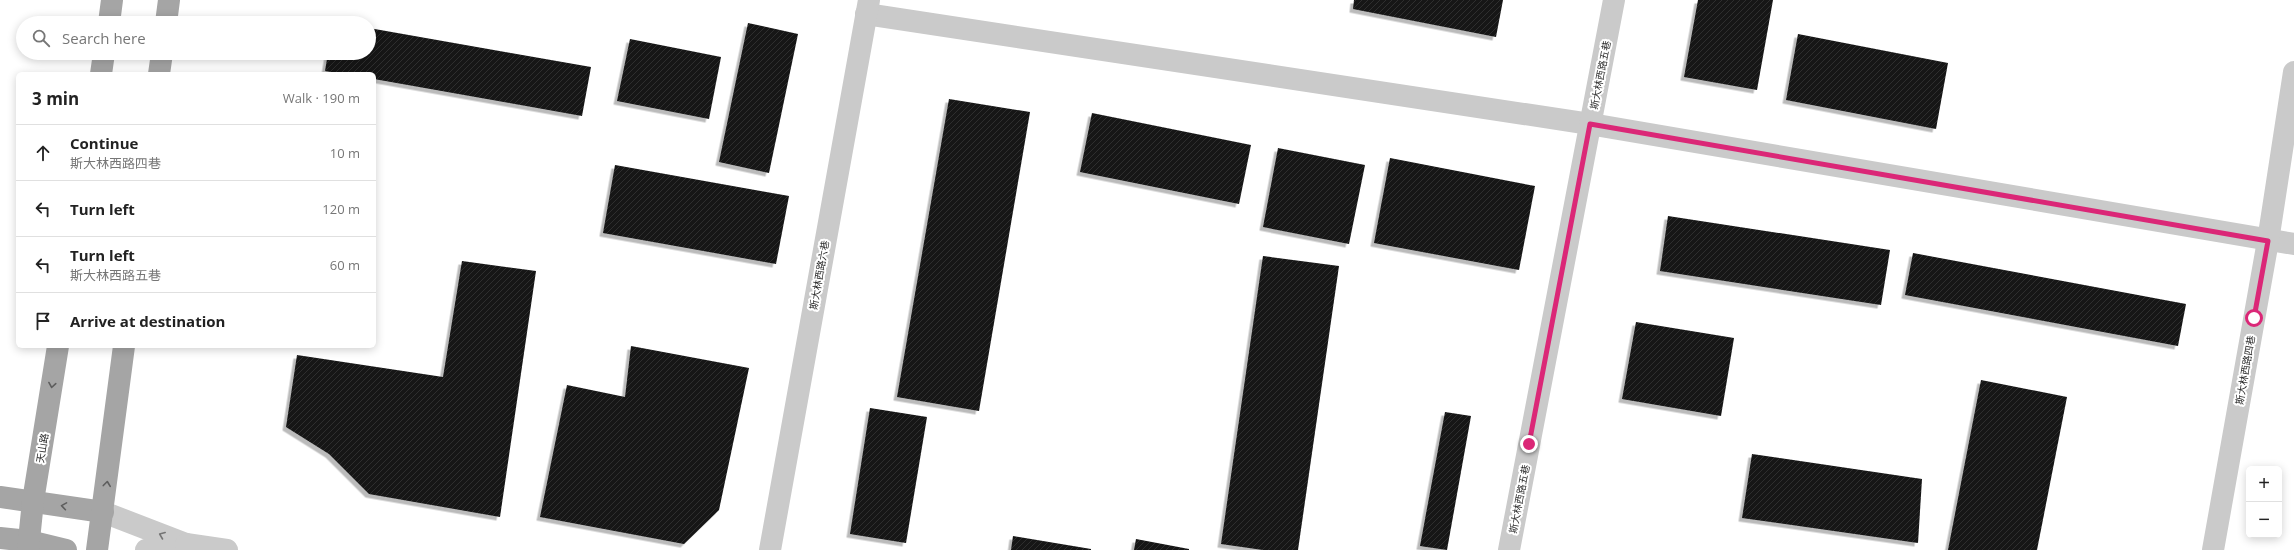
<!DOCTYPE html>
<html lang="en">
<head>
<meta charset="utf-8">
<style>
	body { margin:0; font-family:"Open Sans","Noto Sans SC",sans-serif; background:#f6f6f6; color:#222 }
	.controls { position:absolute; right:12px; bottom:12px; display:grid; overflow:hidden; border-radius:6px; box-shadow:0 2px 10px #0003 }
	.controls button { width:36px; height:36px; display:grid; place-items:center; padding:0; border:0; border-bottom:1px solid #e0e0e0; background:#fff; color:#222; font:20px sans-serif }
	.stop { position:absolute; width:12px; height:12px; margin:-9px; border:3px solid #db2777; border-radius:50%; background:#fff }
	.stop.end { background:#db2777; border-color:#fff; box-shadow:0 1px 4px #0008 }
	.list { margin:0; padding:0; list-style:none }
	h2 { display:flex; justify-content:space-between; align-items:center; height:52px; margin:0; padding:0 16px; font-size:17px }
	h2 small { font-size:13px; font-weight:400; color:#767676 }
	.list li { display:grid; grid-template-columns:26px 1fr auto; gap:12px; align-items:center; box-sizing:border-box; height:56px; padding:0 16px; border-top:1px solid #e0e0e0 }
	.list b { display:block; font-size:15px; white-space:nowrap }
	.list p { margin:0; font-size:13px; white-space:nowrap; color:#767676 }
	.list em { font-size:13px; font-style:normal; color:#767676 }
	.icon { flex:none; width:22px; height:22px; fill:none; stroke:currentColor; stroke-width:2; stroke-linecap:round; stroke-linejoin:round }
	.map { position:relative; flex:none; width:2294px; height:550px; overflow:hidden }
	.search { position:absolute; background:#fff; box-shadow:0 2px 10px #0003; left:16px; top:16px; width:360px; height:44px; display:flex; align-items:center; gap:10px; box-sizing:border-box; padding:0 14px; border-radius:22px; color:#767676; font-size:15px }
	.panel { position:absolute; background:#fff; box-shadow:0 2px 10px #0003; left:16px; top:72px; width:360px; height:276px; border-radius:6px }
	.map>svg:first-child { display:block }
</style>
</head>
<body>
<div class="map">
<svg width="2294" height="550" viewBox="0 0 2294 550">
	<defs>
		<pattern id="building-hatch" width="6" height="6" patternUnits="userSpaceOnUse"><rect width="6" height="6" fill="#141414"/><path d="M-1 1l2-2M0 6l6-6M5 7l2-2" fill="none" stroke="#2e2e2e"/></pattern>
		<filter id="shadow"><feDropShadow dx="-3.5" dy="3.5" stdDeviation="0" flood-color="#0004"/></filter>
	</defs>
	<rect width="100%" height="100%" fill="#fff"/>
	<g fill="url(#building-hatch)" filter="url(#shadow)">
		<path d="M1354 0H1503L1496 37 1353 9Z"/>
		<path d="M1698 0H1773L1757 90 1684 77Z"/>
		<path d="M748 23 798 34 769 173 719 162Z"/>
		<path d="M369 28 591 67 582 116 374 79V74H343L325 71 328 53H369Z"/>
		<path d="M1798 34 1948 63 1936 129 1786 100Z"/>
		<path d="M630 39 721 57 709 119 617 101Z"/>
		<path d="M949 99 1030 112 979 411 897 397Z"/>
		<path d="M1092 113 1251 145 1239 204 1080 172Z"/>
		<path d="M1278 148 1365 165 1349 244 1263 227Z"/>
		<path d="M1390 158 1535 186 1519 270 1374 243Z"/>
		<path d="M615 165 789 196 776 264 603 233Z"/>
		<path d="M1668 216 1890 250 1881 305 1660 271Z"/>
		<path d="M1913 253 2186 304 2178 346 1905 295Z"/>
		<path d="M1263 256 1339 266 1298 550H1263L1221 544Z"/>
		<path d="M462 261 536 271 500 517 369 494 329 454 286 427 297 355 443 377Z"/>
		<path d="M1636 322 1734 338 1721 416 1622 399Z"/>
		<path d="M631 346 749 368 719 510 684 544 540 517 567 385 625 397Z"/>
		<path d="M1981 380 2067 397 2037 550H1948Z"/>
		<path d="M870 408 927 417 906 543 850 534Z"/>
		<path d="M1445 412 1471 416 1447 550 1420 546Z"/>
		<path d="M1752 454 1922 479 1918 543 1742 518Z"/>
		<path d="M1013 536 1091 549V550H1011Z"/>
		<path d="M1136 539 1189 549V550H1134Z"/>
	</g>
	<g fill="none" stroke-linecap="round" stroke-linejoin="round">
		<g stroke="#cacaca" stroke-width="22">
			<path d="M866 14 1590 124 2294 244"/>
			<path d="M103 512 186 544 146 550"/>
			<path d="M186 544 227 550"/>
			<path d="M770 550 869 0"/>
			<path d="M1509 550 1614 0"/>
			<path d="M2213 550 2268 241 2294 72"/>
		</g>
		<g stroke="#a5a5a5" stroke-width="22">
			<path d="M109 23 112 0"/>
			<path d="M166 23 169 0"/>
			<path d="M101 74 104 53"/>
			<path d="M159 74 162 53"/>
			<path d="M0 497 103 512"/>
			<path d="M0 538 29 541 66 550"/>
			<path d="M28 550 33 501 58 346"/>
			<path d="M97 550 124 346"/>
		</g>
	</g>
	<defs><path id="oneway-chevron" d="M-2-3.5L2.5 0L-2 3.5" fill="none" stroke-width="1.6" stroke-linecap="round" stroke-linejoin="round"/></defs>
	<g stroke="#5d5d5d">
		<use href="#oneway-chevron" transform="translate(52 385) rotate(99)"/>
		<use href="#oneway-chevron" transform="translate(107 484) rotate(-83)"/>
		<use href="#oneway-chevron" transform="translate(64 506) rotate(-171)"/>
	</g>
	<use stroke="#747474" href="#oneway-chevron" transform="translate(162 535) rotate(-158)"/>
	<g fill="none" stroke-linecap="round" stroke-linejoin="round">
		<path stroke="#db2777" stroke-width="5" d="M1529 444 1590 124 2268 241 2254 318"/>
	</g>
	<g text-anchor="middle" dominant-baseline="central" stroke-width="4" stroke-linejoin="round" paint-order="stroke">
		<g font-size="10" fill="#2d2d2d" stroke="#fff">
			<text transform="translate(1600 75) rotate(-79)">斯大林西路五巷</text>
			<text transform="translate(819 275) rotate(-80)">斯大林西路六巷</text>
			<text transform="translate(2245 370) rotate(-80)">斯大林西路四巷</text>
			<text transform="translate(42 448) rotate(-81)">天山路</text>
			<text transform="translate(1519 499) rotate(-79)">斯大林西路五巷</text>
		</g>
	</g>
</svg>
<div class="controls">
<button>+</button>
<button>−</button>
</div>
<div class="stop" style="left:2254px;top:318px"></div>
<div class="stop end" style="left:1529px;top:444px"></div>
<div class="search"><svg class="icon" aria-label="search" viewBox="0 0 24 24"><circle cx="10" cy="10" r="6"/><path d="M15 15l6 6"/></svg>Search here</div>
<section class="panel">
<h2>3 min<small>Walk · 190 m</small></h2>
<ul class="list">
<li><svg class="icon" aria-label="ahead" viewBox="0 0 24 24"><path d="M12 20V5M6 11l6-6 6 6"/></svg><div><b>Continue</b><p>斯大林西路四巷</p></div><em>10 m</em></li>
<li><svg class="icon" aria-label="left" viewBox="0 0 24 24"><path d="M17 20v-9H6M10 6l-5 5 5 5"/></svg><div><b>Turn left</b></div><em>120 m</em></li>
<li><svg class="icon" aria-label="left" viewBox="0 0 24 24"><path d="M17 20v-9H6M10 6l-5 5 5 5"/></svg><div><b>Turn left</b><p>斯大林西路五巷</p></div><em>60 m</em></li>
<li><svg class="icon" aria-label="arrive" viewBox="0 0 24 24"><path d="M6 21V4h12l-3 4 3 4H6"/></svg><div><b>Arrive at destination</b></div></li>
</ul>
</section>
</div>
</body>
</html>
